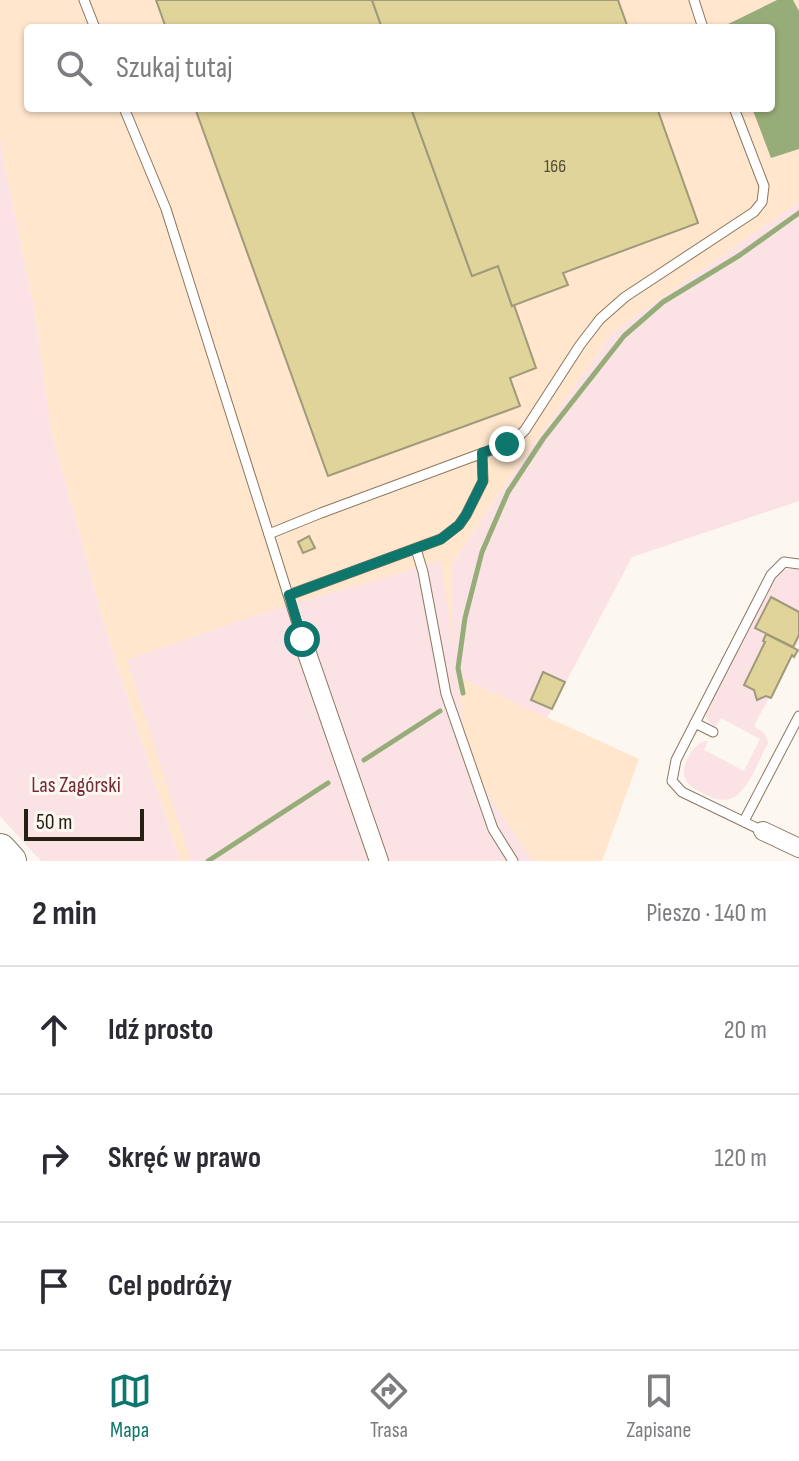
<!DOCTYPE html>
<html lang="pl">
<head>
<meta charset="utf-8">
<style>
	body { margin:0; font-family:"Sofia Sans Condensed",sans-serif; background:#f2f2f3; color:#2b2b33 }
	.scale { position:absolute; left:24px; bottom:20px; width:120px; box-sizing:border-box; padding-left:8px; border:4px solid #271e14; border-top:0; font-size:22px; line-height:28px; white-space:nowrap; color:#271e14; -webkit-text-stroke:6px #fcf7f1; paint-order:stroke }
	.stop { position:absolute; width:24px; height:24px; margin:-18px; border:6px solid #0f766e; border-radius:50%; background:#fff }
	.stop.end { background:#0f766e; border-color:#fff; box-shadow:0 2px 8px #0008 }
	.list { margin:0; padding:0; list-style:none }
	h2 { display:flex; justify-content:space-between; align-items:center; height:104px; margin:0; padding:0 32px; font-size:34px }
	h2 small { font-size:26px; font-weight:400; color:#7c7c81 }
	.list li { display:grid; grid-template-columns:52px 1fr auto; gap:24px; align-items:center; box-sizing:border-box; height:128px; padding:0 32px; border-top:2px solid #e1e1e2 }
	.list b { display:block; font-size:30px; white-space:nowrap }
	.list em { font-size:26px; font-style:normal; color:#7c7c81 }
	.icon { flex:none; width:44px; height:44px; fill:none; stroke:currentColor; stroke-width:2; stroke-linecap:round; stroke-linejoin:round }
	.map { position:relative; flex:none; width:799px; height:861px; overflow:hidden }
	.search { position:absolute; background:#fff; box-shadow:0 2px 6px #0004; left:24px; right:24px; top:24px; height:88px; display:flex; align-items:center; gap:20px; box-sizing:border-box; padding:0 28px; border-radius:8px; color:#7c7c81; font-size:30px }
	.sheet { height:488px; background:#fff }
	nav { display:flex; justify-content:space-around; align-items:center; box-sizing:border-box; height:112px; border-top:2px solid #e1e1e2; background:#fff; font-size:22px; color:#7c7c81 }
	nav a { display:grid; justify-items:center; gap:4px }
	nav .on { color:#0f766e }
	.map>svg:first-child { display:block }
</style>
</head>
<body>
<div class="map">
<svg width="799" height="861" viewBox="0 0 799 861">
	<rect width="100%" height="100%" fill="#fcf7f1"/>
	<path fill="#ffe6cc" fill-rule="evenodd" d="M0 0H799V202L613 332 507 482 451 566 455 675 639 759 602 861H180L106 630 51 429 35 314 0 140ZM28 28H771V108H28Z"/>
	<g fill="#fbe2e4">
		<path d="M0 140 35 314 51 429 106 630 180 861H41L0 816Z"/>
		<path d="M799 202V501L632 557 547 718 457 676 469 766 533 861H191L127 660 258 614 441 561 453 646 451 566 507 482 613 332Z"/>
		<path d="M795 568 799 570V641L754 726C761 732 767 733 768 743 760 758 749 787 736 796 723 804 713 798 701 792 685 784 679 776 688 758 693 749 695 745 705 741H708L704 750 744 771 760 739 721 718 716 726C708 722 705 720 706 710L773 579 783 570Z"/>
	</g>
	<path fill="#97ad79" d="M777 0H793L799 11V149L771 158 752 108H771V28L722 27Z"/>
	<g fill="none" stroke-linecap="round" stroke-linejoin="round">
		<g stroke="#97ad79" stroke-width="5">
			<path d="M463 693 458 668 465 618 482 552 508 492 543 439 624 336 663 302 740 255 799 213"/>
			<path d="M364 760 440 711"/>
			<path d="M208 861 328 783"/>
		</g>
	</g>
	<g fill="#e0d49a" stroke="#a0997a" stroke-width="2">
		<path d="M156 0H372L382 28H166Z"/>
		<path d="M372 0H618L628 28H382Z"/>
		<path d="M195 108H411L472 276 498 266 512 306 514 305 536 368 510 378 520 406 328 476Z"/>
		<path d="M411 108H657L698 223 563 273 568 285 512 306 498 266 472 276Z"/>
		<path d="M309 536 315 548 303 553 298 542Z"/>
		<path d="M771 597 799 612V635L793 647 755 628Z"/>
		<path d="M766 634 798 650 794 657 792 655 771 698 766 696 757 700 754 690 744 685 765 642 763 641Z"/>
		<path d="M543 672 565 682 552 709 531 700Z"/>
	</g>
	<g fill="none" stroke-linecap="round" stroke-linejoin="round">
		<g stroke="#8d775f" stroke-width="11">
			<g id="service">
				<path d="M84 0 95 28"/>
				<path d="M694 0 703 28"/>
				<path d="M124 108 166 209 302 639"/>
				<path d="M269 534 321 513 507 444 517 438 525 430 580 345 600 319 625 297 754 212 762 202 764 186 734 108"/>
				<path d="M416 549 423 572 446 694 493 829 513 861"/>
				<path d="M289 595 441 539 459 525 466 515 483 481 482 453"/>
				<path d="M695 723 713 732"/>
				<path d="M744 821 799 716"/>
				<path d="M763 831 682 792 672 781 676 760 771 575 784 562 799 564"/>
			</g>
		</g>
		<g stroke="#8d775f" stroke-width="20">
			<g id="minor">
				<path d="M302 639 379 861"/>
				<path d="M763 831 799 848"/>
			</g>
		</g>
		<g stroke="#8d775f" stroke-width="34">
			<path id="motorway" d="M0 850 10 861"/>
		</g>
		<use href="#service" stroke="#fff" stroke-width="9"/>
		<use href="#minor" stroke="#fff" stroke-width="18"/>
		<use href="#motorway" stroke="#fff" stroke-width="32"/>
	</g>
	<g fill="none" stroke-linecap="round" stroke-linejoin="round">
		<path stroke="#0f766e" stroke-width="10" d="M302 639 289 595 441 539 459 525 466 515 483 481 482 453 507 444"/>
	</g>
	<g text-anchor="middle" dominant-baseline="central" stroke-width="6" stroke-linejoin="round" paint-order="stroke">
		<g font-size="18" fill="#554c36">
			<text x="555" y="166">166</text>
		</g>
		<g font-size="22" fill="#752a37" stroke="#fcf7f1">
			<text x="76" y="785">Las Zagórski</text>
		</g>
	</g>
</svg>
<div class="scale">50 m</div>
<div class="stop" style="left:302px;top:639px"></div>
<div class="stop end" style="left:507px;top:444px"></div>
<div class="search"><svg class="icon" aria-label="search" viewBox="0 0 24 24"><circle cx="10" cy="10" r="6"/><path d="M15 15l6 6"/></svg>Szukaj tutaj</div>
</div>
<section class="sheet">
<h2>2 min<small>Pieszo · 140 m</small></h2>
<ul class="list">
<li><svg class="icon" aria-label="ahead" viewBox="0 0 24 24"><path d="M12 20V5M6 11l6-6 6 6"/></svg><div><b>Idź prosto</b></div><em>20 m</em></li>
<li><svg class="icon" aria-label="right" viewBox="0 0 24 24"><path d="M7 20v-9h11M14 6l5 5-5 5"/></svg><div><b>Skręć w prawo</b></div><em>120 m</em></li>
<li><svg class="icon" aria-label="arrive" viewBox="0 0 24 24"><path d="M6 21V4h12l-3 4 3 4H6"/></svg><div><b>Cel podróży</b></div></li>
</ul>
</section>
<nav>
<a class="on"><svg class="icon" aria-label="map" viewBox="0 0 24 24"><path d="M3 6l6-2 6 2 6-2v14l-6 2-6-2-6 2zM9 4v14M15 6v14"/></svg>Mapa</a>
<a><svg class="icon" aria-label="directions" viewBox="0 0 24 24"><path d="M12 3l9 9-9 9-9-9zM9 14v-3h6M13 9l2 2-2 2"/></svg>Trasa</a>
<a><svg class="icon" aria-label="saved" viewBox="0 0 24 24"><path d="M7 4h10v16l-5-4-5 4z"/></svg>Zapisane</a>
</nav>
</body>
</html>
